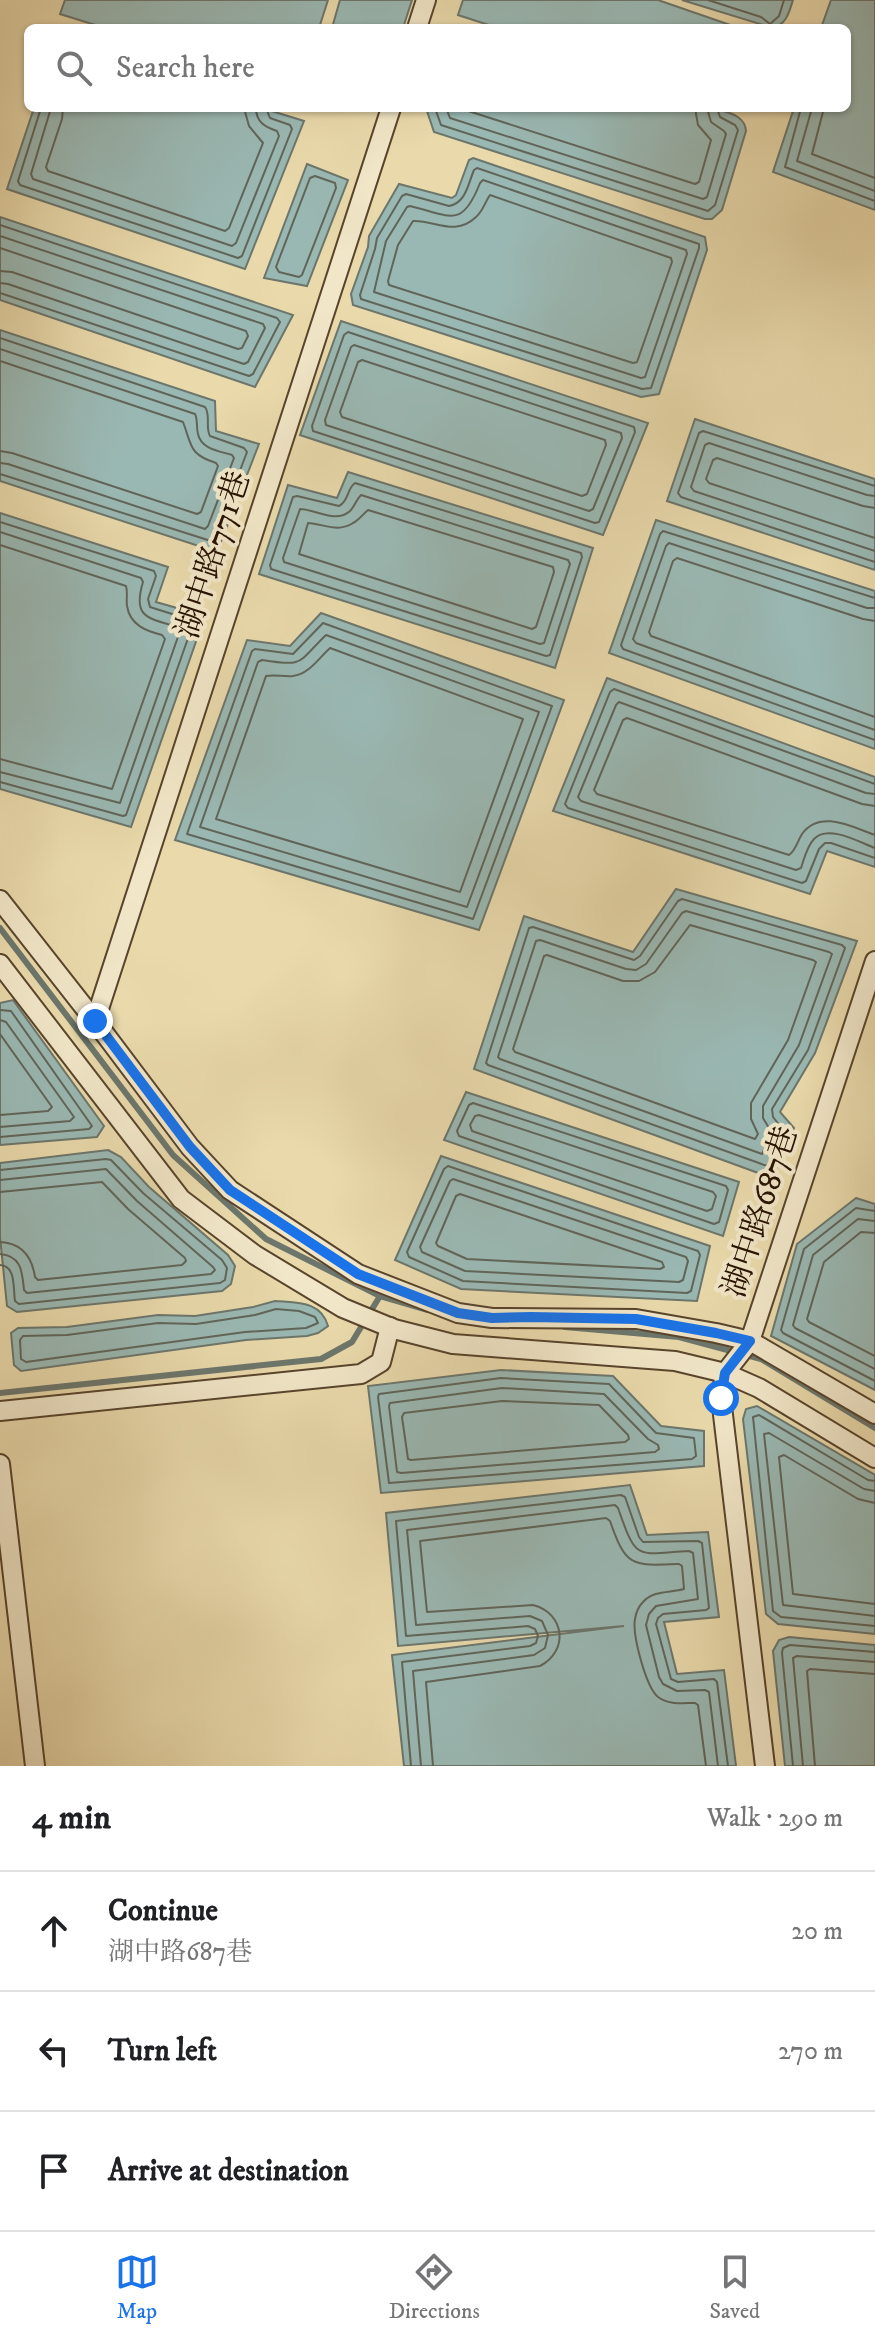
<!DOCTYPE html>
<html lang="en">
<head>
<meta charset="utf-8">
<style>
	body { margin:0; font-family:"IM FELL DW Pica","Noto Serif TC",serif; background:#f6f6f6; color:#202124 }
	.stop { position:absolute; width:24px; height:24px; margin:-18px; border:6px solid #1a73e8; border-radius:50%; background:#fff }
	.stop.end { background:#1a73e8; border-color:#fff; box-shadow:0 2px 8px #0008 }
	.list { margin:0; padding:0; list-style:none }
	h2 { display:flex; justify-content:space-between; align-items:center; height:104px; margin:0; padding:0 32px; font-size:34px }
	h2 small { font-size:26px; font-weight:400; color:#757577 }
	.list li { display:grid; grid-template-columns:52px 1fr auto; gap:24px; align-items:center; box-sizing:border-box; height:120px; padding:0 32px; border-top:2px solid #e0e0e0 }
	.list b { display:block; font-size:30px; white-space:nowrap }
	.list p { margin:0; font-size:26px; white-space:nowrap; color:#757577 }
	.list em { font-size:26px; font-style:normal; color:#757577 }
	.icon { flex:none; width:44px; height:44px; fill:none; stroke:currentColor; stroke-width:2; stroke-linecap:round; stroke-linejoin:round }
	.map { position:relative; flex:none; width:875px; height:1766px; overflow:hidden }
	.search { position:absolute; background:#fff; box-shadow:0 2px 6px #0004; left:24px; right:24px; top:24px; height:88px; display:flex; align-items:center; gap:20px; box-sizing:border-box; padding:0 28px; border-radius:12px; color:#757577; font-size:30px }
	.sheet { height:464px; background:#fff }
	nav { display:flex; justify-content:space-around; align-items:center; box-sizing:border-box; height:112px; border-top:2px solid #e0e0e0; background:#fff; font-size:22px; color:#757577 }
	nav a { display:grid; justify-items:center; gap:4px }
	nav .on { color:#1a73e8 }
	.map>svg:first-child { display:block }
</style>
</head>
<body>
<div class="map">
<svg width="875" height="1766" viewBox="0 0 875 1766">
	<rect width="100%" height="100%" fill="#e9d9ab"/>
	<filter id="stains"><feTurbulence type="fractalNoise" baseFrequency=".0025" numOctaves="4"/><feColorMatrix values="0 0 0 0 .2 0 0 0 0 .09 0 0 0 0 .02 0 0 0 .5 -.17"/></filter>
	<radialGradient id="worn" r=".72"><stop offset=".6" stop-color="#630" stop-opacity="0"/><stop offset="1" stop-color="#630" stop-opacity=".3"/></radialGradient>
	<g fill="#9ab8b3" stroke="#6c766c" stroke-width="2">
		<path d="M65 0H328L319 28H105L60 14Z"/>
		<path d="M340 0H412L403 28H332Z"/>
		<path d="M463 0H658L739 28H498L458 15Z"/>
		<path d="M682 0H793C789 12 787 24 773 28Z"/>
		<path d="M831 0H875V210L773 172 794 108H847V28H821Z"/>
		<path d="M34 108H262L304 121 245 269 7 189Z"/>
		<path d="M426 108H715C728 113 745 115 746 131L722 210 712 219H705L434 132Z"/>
		<path d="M473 158 705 237 707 250 659 394 641 397 353 305 351 294 368 247 369 236 399 184 452 198 456 195 469 160Z"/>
		<path d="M307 164 348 180 307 286 264 278Z"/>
		<path d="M0 217 293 315 255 387 0 300Z"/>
		<path d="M341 321 648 423 603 535 300 435Z"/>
		<path d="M0 330 215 401 216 431 259 444 217 552 0 481Z"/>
		<path d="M695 419 875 479V570L667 501Z"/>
		<path d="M348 472 593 548 555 668 259 574 288 485 337 498Z"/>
		<path d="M0 513 168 567 156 602 205 616 131 827 0 789Z"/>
		<path d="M656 520 875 591V749L609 653Z"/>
		<path d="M321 613 564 700 479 930 175 840 247 640 290 646Z"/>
		<path d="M607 678 875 777V867L827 851 810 894 553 811Z"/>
		<path d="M676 889 857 941 815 1053 780 1112 794 1128 772 1178 474 1069 524 916 633 952Z"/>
		<path d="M13 1000 104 1126 97 1137 0 1145V1003Z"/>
		<path d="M466 1092 739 1182 723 1236 444 1140Z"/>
		<path d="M108 1150 121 1157 149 1187 228 1255 235 1266 231 1284 222 1291 17 1312 7 1306 0 1237V1163Z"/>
		<path d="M441 1156 710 1246 697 1301 461 1289 395 1260Z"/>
		<path d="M856 1198 875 1204V1390L771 1336 797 1244Z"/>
		<path d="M275 1301C298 1303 321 1301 328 1326L318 1333 307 1336 246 1340 21 1371 14 1365 11 1333 18 1328 67 1327 158 1315 195 1316 253 1307Z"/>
		<path d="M501 1370 613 1376 661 1426 704 1431V1466L381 1493 368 1386Z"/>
		<path d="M757 1406 875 1475V1634L778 1624 766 1614 743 1419 746 1409Z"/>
		<path d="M630 1485 647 1535 708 1532 719 1617 664 1622 677 1674 724 1670 736 1766H404L392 1655 624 1626 398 1646 386 1513Z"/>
		<path d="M789 1637 875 1645V1766H785L773 1651 779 1640Z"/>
	</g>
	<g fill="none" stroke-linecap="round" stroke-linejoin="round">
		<g stroke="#60655a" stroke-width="2">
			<path d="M708 0 761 17 770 24 779 16 784 0"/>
			<path d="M41 108 18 181 20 185 238 258 242 256 292 129 290 125 270 118 266 108"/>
			<path d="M51 108 31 174 33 179 232 246 236 243 279 136 277 131C265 127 256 122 256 108"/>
			<path d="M63 108 62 119 46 167 48 171 225 231 229 228 263 143 249 126 244 108"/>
			<path d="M435 108 441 125 708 211 715 205 738 130 735 125 720 117 717 108"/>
			<path d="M446 108 450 118 703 199 707 197 726 134 724 131 711 122 707 108"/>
			<path d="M459 108 695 184 699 182 711 140 698 125 695 108"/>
			<path d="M801 108 785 167 875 201"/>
			<path d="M812 108 797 161 875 191"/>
			<path d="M824 108 812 154 875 178"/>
			<path d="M477 168 699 244V248L651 388 642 389 361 299 360 295 375 249 377 238 402 196 406 194 449 206C466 203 468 184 474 170Z"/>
			<path d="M315 176 335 183 336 188 302 275 299 277 279 272 276 267 310 178Z"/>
			<path d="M483 180 686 250 687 254 645 377 641 378 374 292 386 241 407 207 410 206C451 216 462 229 480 183Z"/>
			<path d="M490 195 671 258 672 262 637 362 633 363 389 285 388 281 398 245 413 221C435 220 455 237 476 217 483 211 485 202 490 195Z"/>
			<path d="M0 225 277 318 280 322 253 374 249 376 0 293"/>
			<path d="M0 236 263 324 265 328 248 362 244 364 8 284 0 283"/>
			<path d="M0 248 246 331 248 336 242 348 238 349 12 272 0 271"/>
			<path d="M348 332 634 427 635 432 599 522 595 523 313 431 312 426 344 335Z"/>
			<path d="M0 338 205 407C211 415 205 427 210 436L244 448 247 452 214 539 211 541 0 474"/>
			<path d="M354 345 621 433 622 438 593 509 589 511 326 425 325 420 351 347Z"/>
			<path d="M0 349 195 414C198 420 196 426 198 434 201 449 219 451 232 455L234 458 208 526 205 529 8 464 0 463"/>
			<path d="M362 360 605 440 606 445 587 494 582 496 342 417 340 412 358 362Z"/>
			<path d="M0 361 183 422C192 445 188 454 216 463L218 466 201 512 197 514 12 453 0 451"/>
			<path d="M355 483 581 553 582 557 550 655 546 656 271 569 270 565 293 497 297 496 339 506C349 501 347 488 355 483Z"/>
			<path d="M875 486 703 431 699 433 678 493 681 497 875 562"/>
			<path d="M361 495 568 560 570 564 544 643 540 644 284 562 283 558 300 509C315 509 336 524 350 511 355 506 356 500 361 495Z"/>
			<path d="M875 496 867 495 709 443 705 445 691 487 694 491 875 551"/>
			<path d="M875 508 863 506 717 458 713 460 706 479 709 483 875 538"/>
			<path d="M368 510 553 567 554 572 536 627 532 629 299 554 308 523C324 524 338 533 353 523 359 520 363 514 368 510Z"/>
			<path d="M0 522 154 571 156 576 148 599 150 607 191 620 193 624 126 815 123 816 0 782"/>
			<path d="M0 532 141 578 143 582C132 618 148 618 178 627L180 631 120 803 0 772"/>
			<path d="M0 545 126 586C128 592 126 599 127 606 130 625 146 631 162 635L165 639 112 789 0 759"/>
			<path d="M875 598 663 531 660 534 621 645 623 649 875 740"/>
			<path d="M875 608H867L669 543 666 546 633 639 636 643 875 730"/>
			<path d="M875 621 863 619 677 558 673 561 649 632 651 636 875 717"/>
			<path d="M323 623 552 706 473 919 187 834 252 651 255 649 293 654Z"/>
			<path d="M326 635 539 712 467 907 200 827 258 662 262 660C305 667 297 663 326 635Z"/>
			<path d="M330 648 523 719 460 892 216 819 266 676C275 674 283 677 293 676 309 674 318 659 330 648Z"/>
			<path d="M875 784 614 689 610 692 565 804 568 808 802 883 806 881 819 849 825 843H831L875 858"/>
			<path d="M875 794 866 793 619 702 616 705 578 797 581 801 796 870 801 868C804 859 807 846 814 839 828 824 859 842 875 848"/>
			<path d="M875 806 862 804 627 718 623 720 594 790 597 794 789 855C796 850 797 842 802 834 820 809 852 827 875 835"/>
			<path d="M682 899 842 945 845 948 808 1050 772 1109 773 1117 784 1131 767 1166 488 1065 486 1063 529 928 533 927 634 960 640 956 678 901Z"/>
			<path d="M686 911 829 952 832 954 799 1045 763 1106V1118L772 1133 762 1154 500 1059 498 1057 536 941 540 940 626 969 636 970 646 964 682 913Z"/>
			<path d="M690 925 813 960 816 962 788 1040 751 1103V1119L758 1134 755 1139 515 1052 513 1049 544 956 547 955 623 981H639L655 972Z"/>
			<path d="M0 1010 11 1011 92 1126 89 1129 0 1137"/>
			<path d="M0 1020 6 1022 74 1117 70 1121 0 1127"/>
			<path d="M0 1034 52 1107 48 1111 0 1115"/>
			<path d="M473 1103 726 1186 728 1190 719 1222 714 1224 459 1136 457 1131 469 1105Z"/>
			<path d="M479 1115 713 1192 716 1196 712 1209 707 1211 472 1131 470 1125 475 1116Z"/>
			<path d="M448 1166 698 1251 700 1255 691 1291 687 1293 463 1281 409 1257 407 1252 444 1169Z"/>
			<path d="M0 1170 106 1159 111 1160 143 1193 222 1260 227 1268 225 1280 220 1283 19 1304 15 1301C13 1287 16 1266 0 1265"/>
			<path d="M453 1179 686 1257 688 1261 683 1280 679 1282 465 1271 422 1252 420 1247 450 1181Z"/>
			<path d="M0 1180 106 1169 137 1201 213 1267 215 1270 211 1274 27 1293 24 1290C22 1272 22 1256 0 1254"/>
			<path d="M0 1192 102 1182 128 1209 185 1258 186 1261 182 1265 38 1280 35 1277C32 1257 22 1243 0 1242"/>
			<path d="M460 1194 662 1262 664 1267 660 1269 467 1259 438 1246 436 1243 456 1196Z"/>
			<path d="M875 1211 856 1208 804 1249 781 1330 783 1333 875 1381"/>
			<path d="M875 1221 858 1219 813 1255 793 1325 795 1328 875 1369"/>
			<path d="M875 1233 861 1232 824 1262 807 1319 809 1322 875 1356"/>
			<path d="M276 1309 299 1311 315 1317 318 1323 306 1328 245 1332 26 1362 21 1359 20 1340 23 1336 67 1335 158 1323 196 1324 255 1315Z"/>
			<path d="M501 1378 609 1384 656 1433 694 1438 696 1456 692 1459 389 1483 378 1397 379 1394Z"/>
			<path d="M502 1388 604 1394 648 1439 658 1445 659 1449 655 1452 401 1473 397 1472 389 1406 390 1403Z"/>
			<path d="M502 1401 599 1405 628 1435 629 1439 625 1442 411 1460 408 1459 402 1417 404 1413Z"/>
			<path d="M875 1481 868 1480 759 1415 753 1417 773 1611 781 1617 875 1626"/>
			<path d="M875 1491 864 1489 769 1433 764 1434 783 1605 875 1616"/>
			<path d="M875 1503 858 1499 784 1455 779 1457 793 1594 875 1604"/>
			<path d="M411 1766 402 1662 530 1646 536 1643 538 1636 535 1629 528 1626 406 1636 396 1521 621 1495 625 1497 639 1537 643 1542 698 1541 702 1543 709 1608 706 1610 663 1614 658 1618 656 1624 671 1679 678 1682 714 1679 717 1682 728 1766"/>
			<path d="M421 1766 413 1671 534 1655 545 1648 548 1635 542 1621 530 1616 416 1625 407 1530 615 1505 618 1508C637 1562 635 1554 689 1551L693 1553 698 1599 656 1606 649 1614 646 1625 659 1677 663 1684 677 1691 705 1690 709 1692 718 1766"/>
			<path d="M433 1766 426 1682 540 1666C569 1651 565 1613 533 1605L427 1612 420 1541 606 1518 610 1521C626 1567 631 1566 679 1564L682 1566 684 1589C670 1593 654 1590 643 1602 638 1607 636 1613 635 1619 632 1635 646 1687 658 1697 669 1705 682 1703 695 1703L698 1705 706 1766"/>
			<path d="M793 1766 782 1653 783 1648 790 1645 875 1652"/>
			<path d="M803 1766 793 1658 797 1656 875 1662"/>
			<path d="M815 1766 807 1671 810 1669 875 1674"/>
		</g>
		<g stroke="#6c766c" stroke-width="6">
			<path d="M0 928 173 1155 266 1239 380 1296 428 1310"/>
			<path d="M565 1327 679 1337 761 1359 875 1428"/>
			<path d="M0 1393 321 1359 352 1342 380 1296"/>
		</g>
		<g stroke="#58442c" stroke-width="22">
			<g id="minor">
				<path d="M417 28 426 0"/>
				<path d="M0 900 95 1021 190 1147 230 1190 358 1274 458 1313 492 1318 636 1319 716 1333 750 1341 875 1414"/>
				<path d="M0 964 181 1199 255 1255 343 1308 394 1329 453 1344 675 1361 725 1373 759 1388 875 1458"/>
				<path d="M95 1021 391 108"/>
				<path d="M0 1411 361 1374 381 1362 390 1327"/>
				<path d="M0 1464 35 1766"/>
				<path d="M765 1766 721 1398 725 1373 750 1341 875 961"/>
			</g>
		</g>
		<use href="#minor" stroke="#f1e6c8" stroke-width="18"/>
	</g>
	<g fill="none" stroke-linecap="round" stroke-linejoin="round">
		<path stroke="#1a73e8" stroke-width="10" d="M95 1021 190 1147 230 1190 358 1274 458 1313 492 1318 531 1317 636 1319 716 1333 750 1341 725 1373 721 1398"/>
	</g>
	<g text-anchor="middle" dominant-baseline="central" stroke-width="8" stroke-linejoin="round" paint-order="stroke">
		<g font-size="32" fill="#271201" stroke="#f1e6c8">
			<text transform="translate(214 555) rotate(-72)">湖中路771巷</text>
			<text transform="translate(761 1212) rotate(-72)">湖中路687巷</text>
		</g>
	</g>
	<rect width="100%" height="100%" filter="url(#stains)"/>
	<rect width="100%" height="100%" fill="url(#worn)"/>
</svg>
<div class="stop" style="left:721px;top:1398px"></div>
<div class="stop end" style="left:95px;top:1021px"></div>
<div class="search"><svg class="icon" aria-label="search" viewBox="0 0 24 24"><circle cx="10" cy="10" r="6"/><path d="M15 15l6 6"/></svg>Search here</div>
</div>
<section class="sheet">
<h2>4 min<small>Walk · 290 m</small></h2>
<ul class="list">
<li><svg class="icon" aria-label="ahead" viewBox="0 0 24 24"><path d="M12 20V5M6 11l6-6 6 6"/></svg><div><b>Continue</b><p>湖中路687巷</p></div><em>20 m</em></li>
<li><svg class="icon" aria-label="left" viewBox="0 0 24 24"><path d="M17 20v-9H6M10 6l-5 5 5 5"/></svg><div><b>Turn left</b></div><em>270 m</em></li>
<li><svg class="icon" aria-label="arrive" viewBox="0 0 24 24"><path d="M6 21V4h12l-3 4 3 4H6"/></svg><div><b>Arrive at destination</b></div></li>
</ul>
</section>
<nav>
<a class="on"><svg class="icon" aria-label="map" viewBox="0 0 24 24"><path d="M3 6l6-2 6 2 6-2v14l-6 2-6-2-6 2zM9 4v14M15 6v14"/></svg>Map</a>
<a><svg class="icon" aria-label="directions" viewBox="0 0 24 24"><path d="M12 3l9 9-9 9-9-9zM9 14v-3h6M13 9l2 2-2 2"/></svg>Directions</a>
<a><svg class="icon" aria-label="saved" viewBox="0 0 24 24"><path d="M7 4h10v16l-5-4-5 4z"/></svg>Saved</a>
</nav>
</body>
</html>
